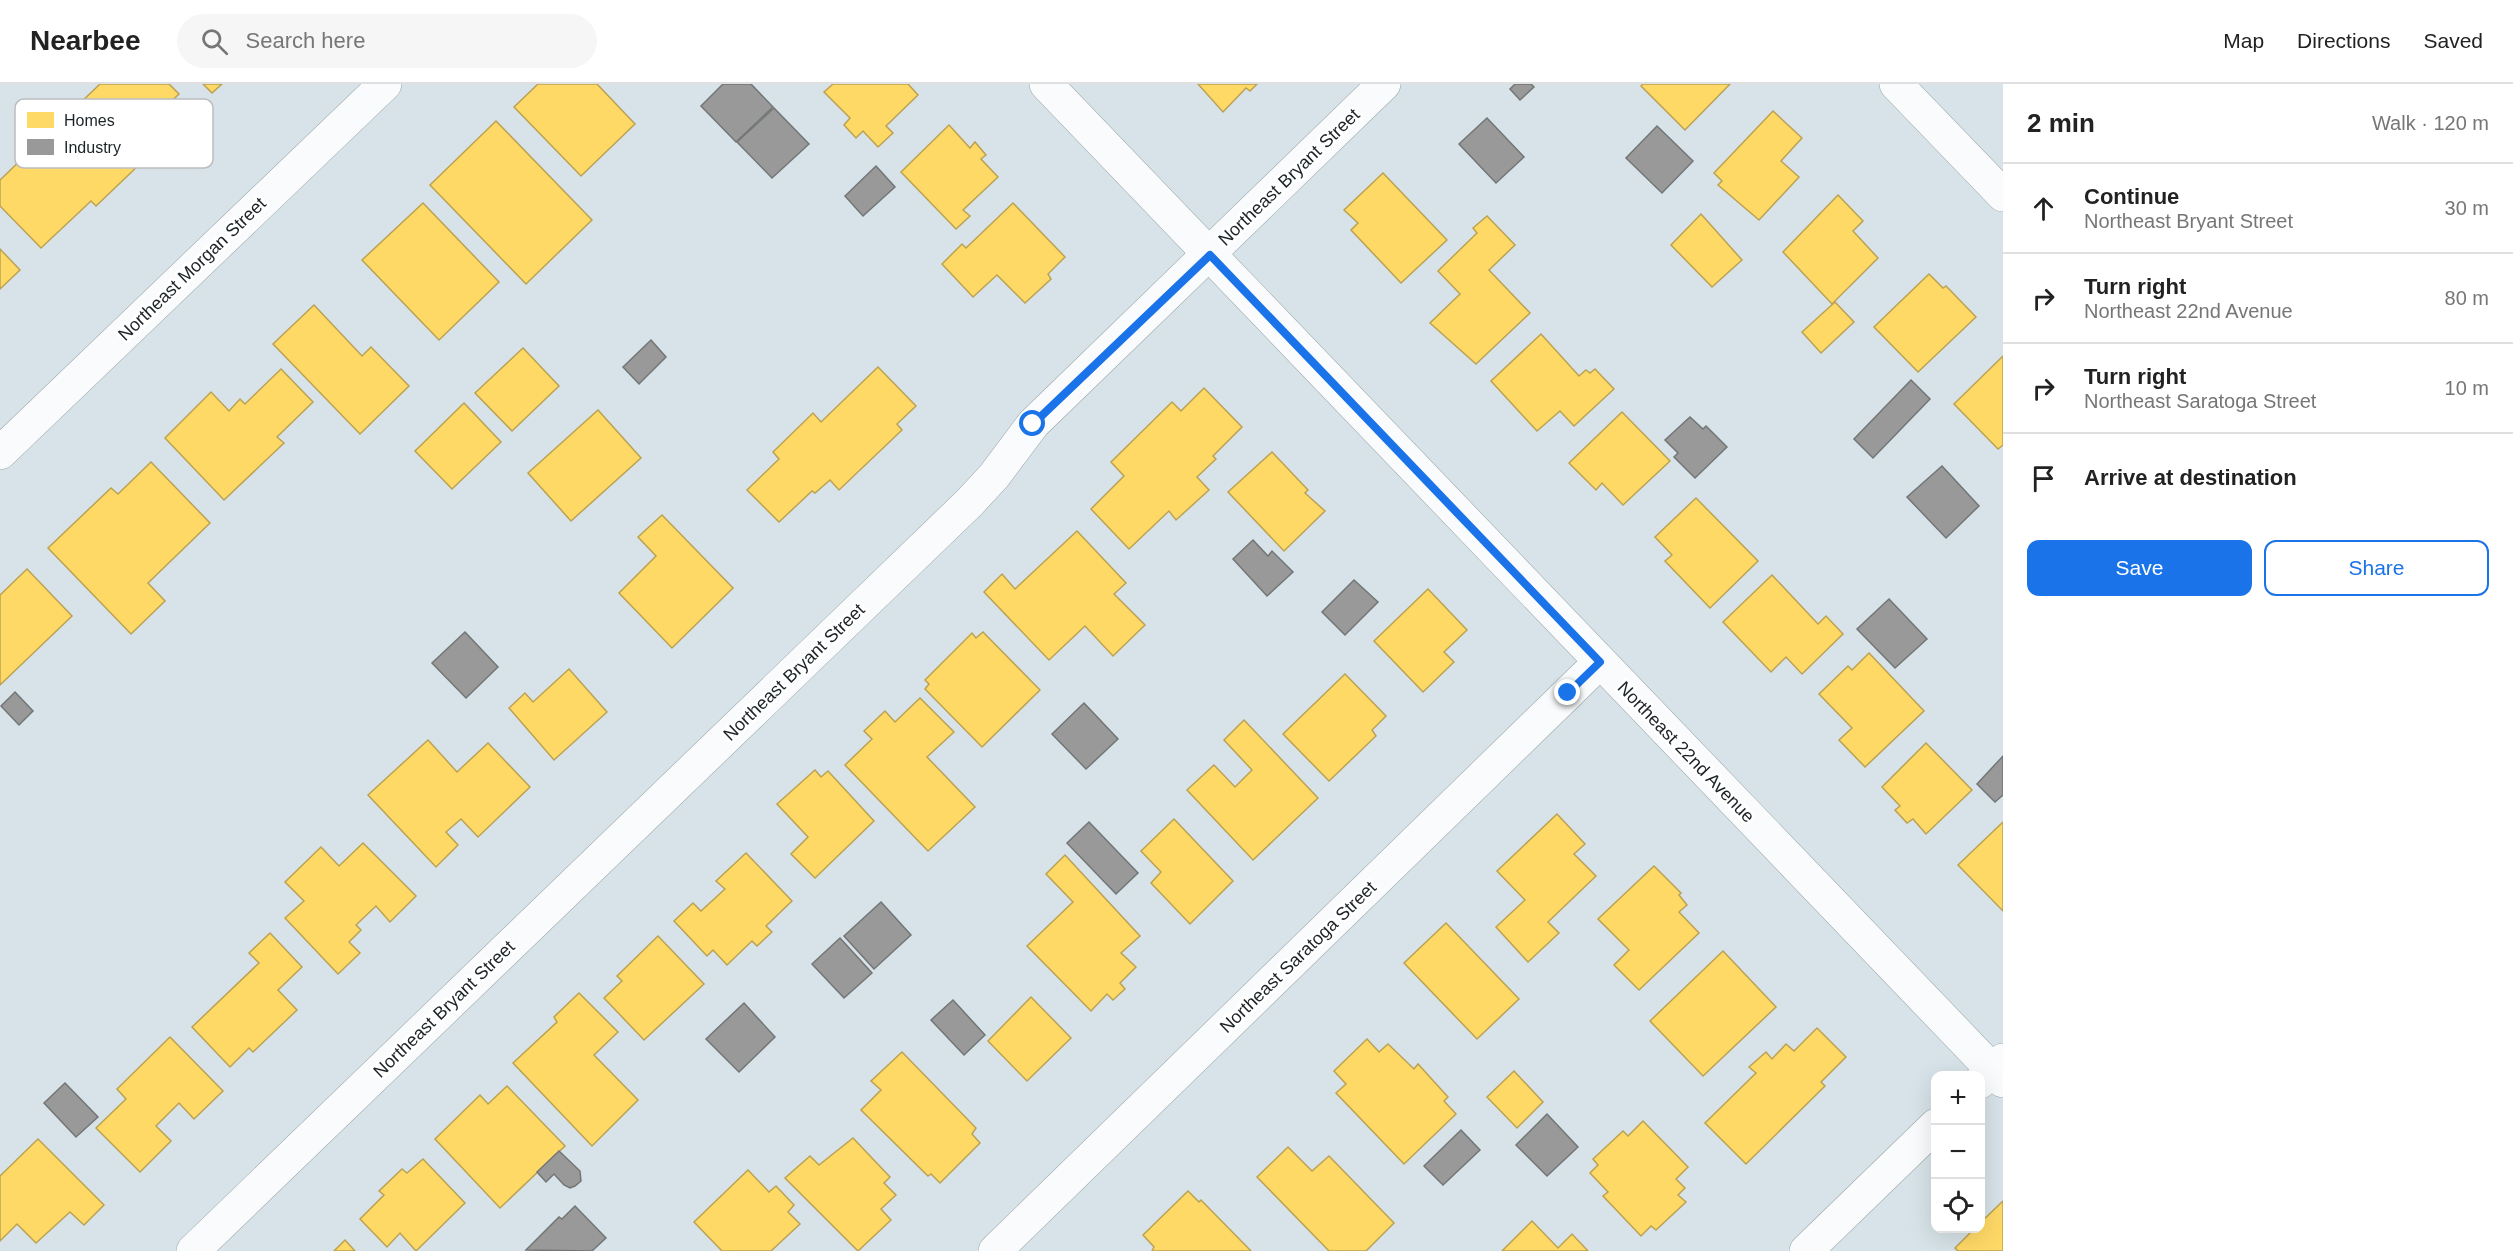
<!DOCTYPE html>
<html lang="en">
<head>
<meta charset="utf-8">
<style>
	body { margin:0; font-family:Arial,sans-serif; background:#f6f6f6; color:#222 }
	.controls { position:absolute; right:18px; bottom:18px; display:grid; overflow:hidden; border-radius:12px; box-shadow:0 6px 24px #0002 }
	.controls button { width:54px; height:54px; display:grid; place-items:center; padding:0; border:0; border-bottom:2px solid #e0e0e0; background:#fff; color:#222; font:30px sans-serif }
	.stop { position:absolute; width:18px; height:18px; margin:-14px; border:4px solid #1a73e8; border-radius:50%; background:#fff }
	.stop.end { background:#1a73e8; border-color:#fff; box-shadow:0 2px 6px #0008 }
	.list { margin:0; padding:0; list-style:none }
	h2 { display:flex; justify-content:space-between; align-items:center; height:78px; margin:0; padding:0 24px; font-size:26px }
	h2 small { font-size:20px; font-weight:400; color:#767676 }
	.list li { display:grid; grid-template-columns:39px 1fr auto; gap:18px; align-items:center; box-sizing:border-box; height:90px; padding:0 24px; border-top:2px solid #e0e0e0 }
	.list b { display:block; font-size:22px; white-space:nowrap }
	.list p { margin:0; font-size:20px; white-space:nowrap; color:#767676 }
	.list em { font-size:20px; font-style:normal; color:#767676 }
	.actions { display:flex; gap:12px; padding:18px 24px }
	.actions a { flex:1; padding:14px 0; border:2px solid #1a73e8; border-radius:12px; text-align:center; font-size:21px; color:#1a73e8 }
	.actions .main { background:#1a73e8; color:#fff }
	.icon { flex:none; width:33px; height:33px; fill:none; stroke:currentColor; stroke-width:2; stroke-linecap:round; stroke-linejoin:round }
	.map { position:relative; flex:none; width:2003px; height:1167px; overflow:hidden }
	header { display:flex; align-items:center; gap:36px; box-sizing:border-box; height:84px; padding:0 30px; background:#fff; border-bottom:2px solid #e0e0e0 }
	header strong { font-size:28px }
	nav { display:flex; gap:33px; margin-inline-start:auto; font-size:21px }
	.search { width:420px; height:54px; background:#f6f6f6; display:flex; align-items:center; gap:15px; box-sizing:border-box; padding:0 21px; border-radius:33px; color:#767676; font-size:22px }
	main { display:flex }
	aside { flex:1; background:#fff }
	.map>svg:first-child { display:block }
</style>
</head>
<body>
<header>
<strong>Nearbee</strong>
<div class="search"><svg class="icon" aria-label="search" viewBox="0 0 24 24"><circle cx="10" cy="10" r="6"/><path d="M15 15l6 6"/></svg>Search here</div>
<nav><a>Map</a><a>Directions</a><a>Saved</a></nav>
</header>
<main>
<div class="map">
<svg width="2003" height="1167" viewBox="0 0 2003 1167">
	<rect width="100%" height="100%" fill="#d7e3e8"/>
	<g fill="#ffd966" stroke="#bba253" stroke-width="1.5">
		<path d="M100 0H169L179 10 145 42 157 53 136 73 141 79 96 122 91 117 41 164 0 122V96Z"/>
		<path d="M203 0H222L212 9Z"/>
		<path d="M538 0H597L635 40 581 92 514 23Z"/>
		<path d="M833 0H908L918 11 886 42 893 49 878 63 863 47 856 54 844 41 850 34 824 8Z"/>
		<path d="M1198 0H1257L1250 7 1246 4 1223 28Z"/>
		<path d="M1643 0H1730L1685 46 1641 2Z"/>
		<path d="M1773 27 1802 54 1781 77 1799 93 1759 136 1718 101 1722 97 1714 89Z"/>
		<path d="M496 37 592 136 526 200 430 101Z"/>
		<path d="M949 41 970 64 975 58 986 71 981 75 998 93 963 126 970 132 956 145 901 88Z"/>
		<path d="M1383 89 1447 156 1401 199 1351 146 1358 139 1344 126Z"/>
		<path d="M1838 111 1863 137 1853 147 1878 174 1832 220 1783 168Z"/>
		<path d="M423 119 499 198 439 256 362 176Z"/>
		<path d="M1013 119 1065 173 1048 190 1051 195 1025 219 997 191 973 213 942 180 962 160 966 164Z"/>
		<path d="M1701 130 1742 176 1712 203 1671 161Z"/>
		<path d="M1487 132 1515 161 1489 186 1530 229 1476 280 1430 239 1460 210 1438 187 1477 149 1473 144Z"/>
		<path d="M0 165 20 186 0 205Z"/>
		<path d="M1929 190 1943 204 1946 202 1976 233 1918 288 1874 243Z"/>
		<path d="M1835 218 1854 238 1821 269 1802 248Z"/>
		<path d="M314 221 362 272 371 263 409 302 360 350 273 260Z"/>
		<path d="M1541 250 1579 292 1586 286 1590 289 1595 285 1614 305 1574 342 1560 327 1537 347 1491 297Z"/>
		<path d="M523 264 559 302 512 347 475 309Z"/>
		<path d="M2003 272V361L1998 365 1954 320Z"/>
		<path d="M878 283 916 322 897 340 902 346 839 406 830 396 815 409 812 407 779 438 747 406 779 375 773 368 813 329 821 338Z"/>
		<path d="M281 285 313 318 277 353 284 359 224 416 165 354 211 308 229 327 240 315 245 320Z"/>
		<path d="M1204 304 1242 343 1213 372 1216 375 1197 393 1209 406 1176 436 1169 427 1129 465 1091 425 1124 392 1111 378 1172 318 1181 327Z"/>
		<path d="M464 319 501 358 452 405 415 367Z"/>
		<path d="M598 326 641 374 571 437 528 389Z"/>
		<path d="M1622 328 1670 377 1623 421 1602 399 1596 406 1569 379Z"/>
		<path d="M1272 368 1308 406 1305 409 1325 427 1284 467 1228 408Z"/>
		<path d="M151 378 210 439 148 499 165 517 131 550 48 464 111 404 118 410Z"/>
		<path d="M1696 414 1758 477 1710 524 1665 477 1672 471 1655 453Z"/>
		<path d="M662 431 733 504 672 564 619 509 656 472 638 453Z"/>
		<path d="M1077 447 1126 499 1114 510 1145 541 1113 572 1085 542 1049 576 984 508 1002 490 1015 505Z"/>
		<path d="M27 485 72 532 0 601V511Z"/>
		<path d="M1772 491 1818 540 1826 532 1843 550 1802 590 1786 573 1771 588 1723 538Z"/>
		<path d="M1428 505 1467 546 1444 568 1454 578 1423 608 1374 557Z"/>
		<path d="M983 548 1040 606 982 663 925 605 929 600 925 596 972 549 976 554Z"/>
		<path d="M1869 569 1924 627 1865 683 1839 656 1852 644 1819 610 1848 582 1852 586Z"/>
		<path d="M569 585 607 628 554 676 509 624 525 609 533 618Z"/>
		<path d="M1345 590 1386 632 1372 646 1376 652 1329 697 1283 650Z"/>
		<path d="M920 614 954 648 927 673 975 723 928 767 845 681 872 655 864 647 885 627 895 638Z"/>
		<path d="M1244 636 1318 714 1253 776 1187 706 1214 681 1235 703 1252 686 1224 656Z"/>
		<path d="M428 656 457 688 488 659 530 703 478 753 461 735 446 748 458 761 436 783 368 711Z"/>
		<path d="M1926 659 1972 706 1926 750 1913 735 1907 739 1895 726 1900 722 1882 703Z"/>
		<path d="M815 686 821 693 828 687 874 737 815 794 791 770 808 753 777 720Z"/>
		<path d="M1557 730 1585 760 1574 770 1596 792 1548 838 1559 849 1528 878 1496 843 1525 816 1497 787Z"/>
		<path d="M1174 735 1233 797 1190 840 1151 799 1161 788 1141 767Z"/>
		<path d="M2003 738V827L1958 781Z"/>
		<path d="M363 759 416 812 390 838 376 822 356 841 361 846 349 858 360 869 338 890 285 834 304 817 285 798 321 763 339 782Z"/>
		<path d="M746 769 792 817 766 842 772 848 757 862 752 857 727 881 713 866 707 872 674 837 693 819 701 827 725 805 716 797Z"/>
		<path d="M1065 771 1140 852 1121 869 1136 883 1120 899 1125 905 1113 916 1107 910 1091 927 1027 862 1073 818 1046 790Z"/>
		<path d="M1654 782 1681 809 1679 811 1687 821 1679 828 1699 849 1639 906 1614 881 1629 866 1598 835Z"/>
		<path d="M1446 839 1519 915 1477 955 1404 879Z"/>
		<path d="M270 849 302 883 278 906 297 926 253 968 249 964 230 983 192 943 259 879 249 869Z"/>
		<path d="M658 852 704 900 644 956 604 914 622 897 617 892Z"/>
		<path d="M1723 867 1776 923 1703 992 1650 937Z"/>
		<path d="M579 909 618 948 594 971 638 1016 592 1062 513 979 557 938 554 933Z"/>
		<path d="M1031 913 1071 954 1027 997 988 957Z"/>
		<path d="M1817 944 1846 973 1821 998 1825 1002 1746 1080 1705 1039 1756 989 1749 983 1766 968 1772 975 1786 960 1794 967Z"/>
		<path d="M170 953 223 1007 194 1035 179 1019 156 1042 171 1057 140 1088 96 1044 126 1015 117 1005Z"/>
		<path d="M1367 955 1379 968 1388 960 1414 985 1418 980 1448 1013 1444 1017 1456 1030 1404 1080 1336 1009 1346 1000 1334 987Z"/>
		<path d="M902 968 976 1044 972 1050 980 1059 940 1099 931 1090 928 1092 861 1026 881 1006 871 997Z"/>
		<path d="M1514 987 1543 1018 1517 1044 1487 1013Z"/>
		<path d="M507 1002 565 1062 500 1124 435 1055 480 1011 488 1020Z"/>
		<path d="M1643 1037 1688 1083 1676 1095 1685 1104 1678 1111 1686 1118 1656 1146 1651 1142 1641 1152 1603 1112 1608 1108 1590 1089 1598 1081 1593 1075 1623 1047 1628 1052Z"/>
		<path d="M853 1054 890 1093 884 1099 896 1111 881 1125 891 1136 858 1167 785 1094 810 1072 819 1081Z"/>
		<path d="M38 1055 104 1121 84 1141 70 1128 36 1159 17 1140 0 1157V1092Z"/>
		<path d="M1288 1063 1312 1087 1329 1072 1394 1139 1366 1167H1329L1257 1093Z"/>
		<path d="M423 1075 465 1119 416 1167 400 1149 387 1163 360 1135 384 1111 379 1107 402 1085 407 1089Z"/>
		<path d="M748 1086 769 1108 776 1102 794 1121 788 1128 800 1140 771 1167H722L694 1138Z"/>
		<path d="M1188 1107 1199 1118 1201 1116 1251 1167H1152L1154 1163 1143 1151Z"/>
		<path d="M2003 1117V1167H1958L1955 1164 1975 1144H1980V1139Z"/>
		<path d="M1532 1137 1558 1164 1572 1150 1588 1167H1502Z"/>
		<path d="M345 1156 355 1167H334Z"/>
	</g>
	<g fill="#999" stroke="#737676" stroke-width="1.5">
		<path d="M723 0H751L773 23 736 58 701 22Z"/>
		<path d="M1515 0H1531L1534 3 1520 16 1510 5Z"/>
		<path d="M774 24 809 60 772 94 737 58Z"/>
		<path d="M1487 34 1524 73 1496 99 1459 60Z"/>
		<path d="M1657 42 1693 77 1662 109 1626 74Z"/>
		<path d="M876 82 895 103 863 132 845 112Z"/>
		<path d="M651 256 666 273 639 300 623 283Z"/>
		<path d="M1911 296 1930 315 1873 374 1854 355Z"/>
		<path d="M1690 333 1703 345 1706 342 1727 363 1695 394 1674 373 1678 369 1665 356Z"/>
		<path d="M1942 382 1979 422 1946 454 1907 413Z"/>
		<path d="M1253 456 1268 472 1272 467 1293 488 1267 512 1233 475Z"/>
		<path d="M1354 496 1378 518 1345 551 1322 528Z"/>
		<path d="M1889 515 1927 555 1895 584 1857 545Z"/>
		<path d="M465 548 498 583 466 614 432 579Z"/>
		<path d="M15 608 33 627 19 641 1 622Z"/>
		<path d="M1084 619 1118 655 1086 685 1052 650Z"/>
		<path d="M2003 672V711L1995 718 1977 700Z"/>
		<path d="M1089 738 1138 789 1116 810 1067 759Z"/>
		<path d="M881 818 911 851 874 885 844 852Z"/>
		<path d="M840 854 872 889 844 914 812 880Z"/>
		<path d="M953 916 985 951 964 971 931 936Z"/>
		<path d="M744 919 775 953 739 988 706 955Z"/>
		<path d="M65 999 98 1033 76 1053 44 1019Z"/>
		<path d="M1547 1030 1578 1063 1547 1092 1516 1061Z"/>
		<path d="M1461 1046 1480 1066 1443 1101 1424 1082Z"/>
		<path d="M559 1067 580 1087 581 1097 575 1102 570 1104 564 1101 554 1090 546 1098 537 1088Z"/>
		<path d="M575 1122 606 1154 592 1167 526 1166 559 1133 562 1135Z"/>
	</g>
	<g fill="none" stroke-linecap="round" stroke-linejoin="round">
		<g stroke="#9ba4a8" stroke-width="34">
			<g id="street">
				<path d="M1046 0 2003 997"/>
				<path d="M1896 0 2003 111"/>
				<path d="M0 369 385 0"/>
				<path d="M193 1167 970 418 994 392 1033 340 1384 0"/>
				<path d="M995 1167 1600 578"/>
			</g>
		</g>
		<g stroke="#9ba4a8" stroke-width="34">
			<g id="secondary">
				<path d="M1980 998 2003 976"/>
				<path d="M1806 1167 1936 1041"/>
			</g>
		</g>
		<use href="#street" stroke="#f9fbfc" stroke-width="33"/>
		<use href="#secondary" stroke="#f9fbfc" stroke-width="33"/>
	</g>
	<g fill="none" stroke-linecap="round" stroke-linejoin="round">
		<path stroke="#1a73e8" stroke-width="8" d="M1033 340 1210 171 1600 578 1568 609"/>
	</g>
	<g text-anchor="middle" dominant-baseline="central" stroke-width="6" stroke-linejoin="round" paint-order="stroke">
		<g font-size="18" fill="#1b2326" stroke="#fff">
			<text transform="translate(1289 93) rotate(-44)">Northeast Bryant Street</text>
			<text transform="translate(192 185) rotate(-44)">Northeast Morgan Street</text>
			<text transform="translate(794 588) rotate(-44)">Northeast Bryant Street</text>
			<text transform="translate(1686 668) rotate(46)">Northeast 22nd Avenue</text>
			<text transform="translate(1298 873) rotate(-44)">Northeast Saratoga Street</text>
			<text transform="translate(444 925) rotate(-44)">Northeast Bryant Street</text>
		</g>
	</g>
	<rect x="15" y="15" width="198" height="69" rx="9" fill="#fff" stroke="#bbbdbe" stroke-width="1.5"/>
	<rect x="27" y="28" width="27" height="16" fill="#ffd966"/>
	<rect x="27" y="55" width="27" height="16" fill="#999"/>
	<g font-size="16" fill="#1b2326">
		<text x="64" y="42">Homes</text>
		<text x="64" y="69">Industry</text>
	</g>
</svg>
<div class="controls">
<button>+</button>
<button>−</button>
<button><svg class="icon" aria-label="locate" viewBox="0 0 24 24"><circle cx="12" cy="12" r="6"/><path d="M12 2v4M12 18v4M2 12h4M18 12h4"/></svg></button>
</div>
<div class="stop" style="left:1033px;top:340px"></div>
<div class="stop end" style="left:1568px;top:609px"></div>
</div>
<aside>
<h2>2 min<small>Walk · 120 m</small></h2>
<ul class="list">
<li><svg class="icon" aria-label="ahead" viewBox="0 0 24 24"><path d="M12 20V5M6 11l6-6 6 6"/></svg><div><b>Continue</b><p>Northeast Bryant Street</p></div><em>30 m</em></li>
<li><svg class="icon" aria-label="right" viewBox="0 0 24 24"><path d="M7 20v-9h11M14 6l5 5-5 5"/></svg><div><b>Turn right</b><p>Northeast 22nd Avenue</p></div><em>80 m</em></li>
<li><svg class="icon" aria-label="right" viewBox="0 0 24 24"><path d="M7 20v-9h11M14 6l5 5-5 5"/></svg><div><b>Turn right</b><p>Northeast Saratoga Street</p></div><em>10 m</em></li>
<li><svg class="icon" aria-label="arrive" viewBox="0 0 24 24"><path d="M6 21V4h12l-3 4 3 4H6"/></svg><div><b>Arrive at destination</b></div></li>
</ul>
<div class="actions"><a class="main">Save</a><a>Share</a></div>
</aside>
</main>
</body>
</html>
